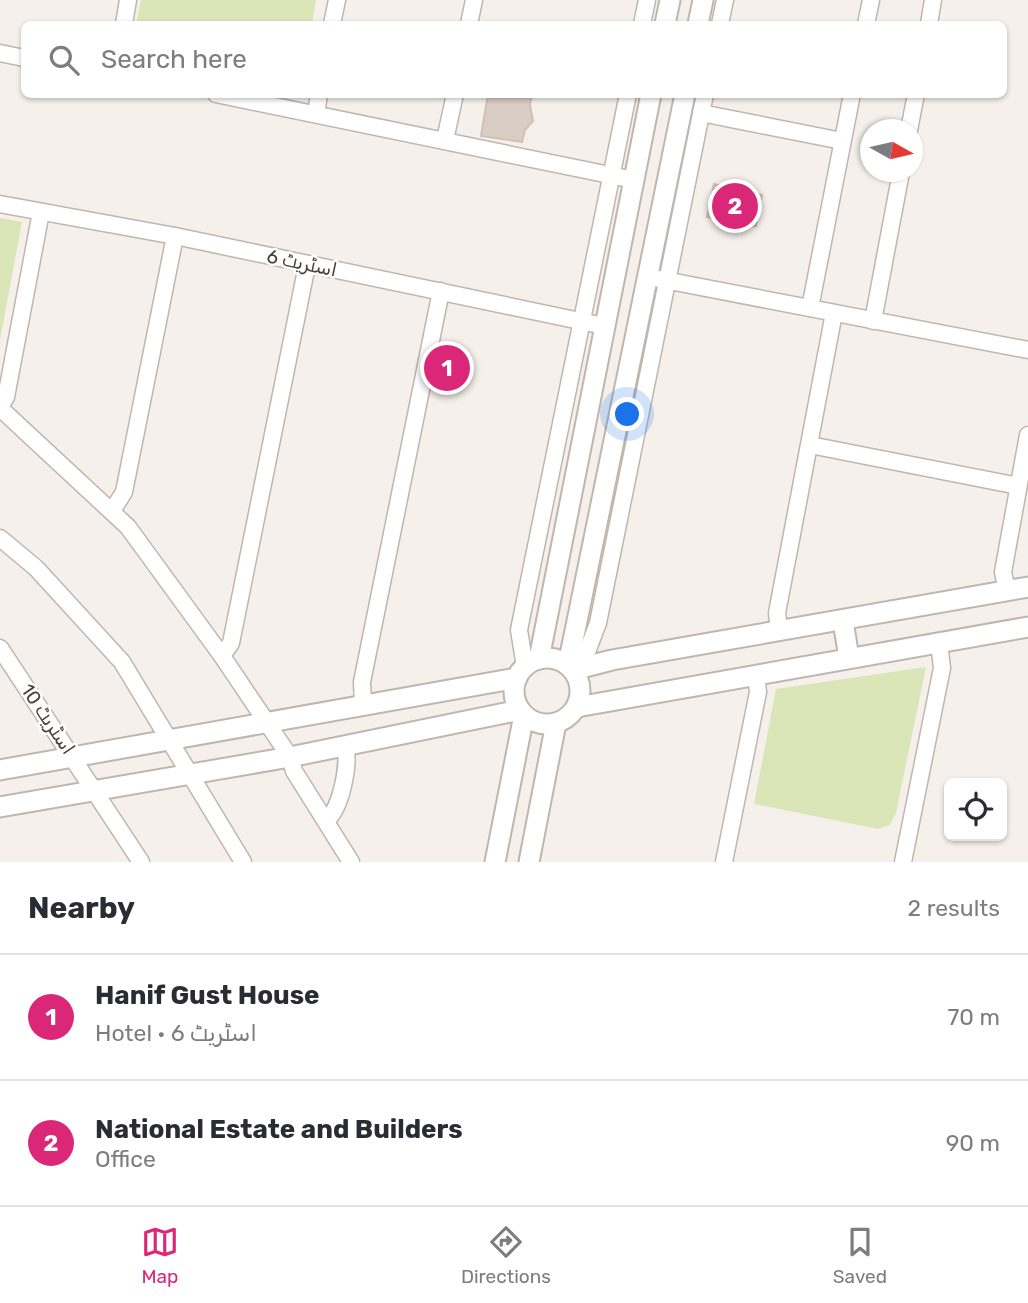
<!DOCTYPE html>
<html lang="en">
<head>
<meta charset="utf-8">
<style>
	body { margin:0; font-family:Rubik,Cairo,sans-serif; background:#f2f2f3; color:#2b2b33 }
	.controls { position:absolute; right:21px; bottom:21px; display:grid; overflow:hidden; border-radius:10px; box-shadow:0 2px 5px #0004 }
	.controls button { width:63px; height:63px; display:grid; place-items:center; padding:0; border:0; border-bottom:2px solid #e1e1e2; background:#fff; color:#2b2b33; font:35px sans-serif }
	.compass { position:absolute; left:860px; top:119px; width:63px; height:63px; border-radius:50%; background:#fff; box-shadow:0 2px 5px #0004; rotate:98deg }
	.you { position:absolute; left:628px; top:415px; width:24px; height:24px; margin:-18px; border:5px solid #fff; border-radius:50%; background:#1a73e8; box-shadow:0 0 0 10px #1a73e833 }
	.badge { display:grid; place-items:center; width:46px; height:46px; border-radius:50%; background:#db2777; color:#fff; font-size:23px; font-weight:700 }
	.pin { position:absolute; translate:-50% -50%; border:4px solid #fff; box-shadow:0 2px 7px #0006 }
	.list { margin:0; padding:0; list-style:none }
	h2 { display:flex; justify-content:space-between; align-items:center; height:91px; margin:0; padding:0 28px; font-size:30px }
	h2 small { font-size:23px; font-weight:400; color:#7c7c81 }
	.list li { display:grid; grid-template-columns:46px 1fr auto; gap:21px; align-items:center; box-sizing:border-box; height:126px; padding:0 28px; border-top:2px solid #e1e1e2 }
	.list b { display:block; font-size:26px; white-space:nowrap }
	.list p { margin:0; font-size:23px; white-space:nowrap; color:#7c7c81 }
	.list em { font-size:23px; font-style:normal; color:#7c7c81 }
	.icon { flex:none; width:38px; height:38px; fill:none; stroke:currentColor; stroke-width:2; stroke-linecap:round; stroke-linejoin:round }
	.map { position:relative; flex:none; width:1028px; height:862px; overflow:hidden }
	.search { position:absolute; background:#fff; box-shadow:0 2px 5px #0004; left:21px; right:21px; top:21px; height:77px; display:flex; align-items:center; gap:18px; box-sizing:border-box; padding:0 24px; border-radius:10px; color:#7c7c81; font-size:26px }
	.sheet { height:343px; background:#fff }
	nav { display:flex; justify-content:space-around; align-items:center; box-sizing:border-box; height:98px; border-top:2px solid #e1e1e2; background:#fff; font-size:19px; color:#7c7c81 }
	nav a { display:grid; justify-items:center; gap:4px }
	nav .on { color:#db2777 }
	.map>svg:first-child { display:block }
</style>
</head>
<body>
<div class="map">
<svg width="1028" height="862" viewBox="0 0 1028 862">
	<rect width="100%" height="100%" fill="#f5f0eb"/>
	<g fill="#dae6b7">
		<path d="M141 0H316L312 24H136Z"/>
		<path d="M0 218 22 222 0 340Z"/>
		<path d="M926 667 896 813 890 825 878 829 754 804 776 689Z"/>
	</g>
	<g fill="#d9cdc4" stroke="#d0c0b5" stroke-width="2">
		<path d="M488 94H532L530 105 533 121 525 130 522 142 481 136Z"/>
		<path d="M714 184 762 195 756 226 707 217Z"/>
	</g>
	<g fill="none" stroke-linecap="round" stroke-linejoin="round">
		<g stroke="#c0b6ae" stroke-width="19">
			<g id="minor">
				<path d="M124 24 128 0"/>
				<path d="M332 24 337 0"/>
				<path d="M469 24 474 0"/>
				<path d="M642 24 647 0"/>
				<path d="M720 24 725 0"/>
				<path d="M866 24 871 0"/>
				<path d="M929 24 933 0"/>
				<path d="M0 53 24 58"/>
				<path d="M216 94 634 180"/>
				<path d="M701 113 842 141"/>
				<path d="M316 114 319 94"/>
				<path d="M909 130 916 94"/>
				<path d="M445 140 455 94"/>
				<path d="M0 204 175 236 604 326"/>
				<path d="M659 279 1028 350"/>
				<path d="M810 308 852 94"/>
				<path d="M873 321 901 172"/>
				<path d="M0 407 6 397 41 212"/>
				<path d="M0 408 128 527 222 656 290 757 294 771 351 862"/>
				<path d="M810 445 1018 486"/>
				<path d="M112 511 124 492 175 236"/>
				<path d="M0 538 36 568 122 662 243 862"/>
				<path d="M1007 591 1003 572 1028 435"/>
				<path d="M779 630 777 613 834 313"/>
				<path d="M0 648 141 862"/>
				<path d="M222 656 231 643 307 265"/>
				<path d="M525 667 519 630 628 94"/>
				<path d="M573 670 587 652 598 623 705 94"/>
				<path d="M363 704 362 682 441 291"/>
				<path d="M326 820C341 810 350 763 345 746"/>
				<path d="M724 862 758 692 756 675"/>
				<path d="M903 862 942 668 939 643"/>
			</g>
		</g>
		<g stroke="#c0b6ae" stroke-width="23">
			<g id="tertiary">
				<path d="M665 24 670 0"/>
				<path d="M698 24 703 0"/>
				<path d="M843 621 849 658"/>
				<circle cx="547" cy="691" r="33"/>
				<path d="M539 659 651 94"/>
				<path d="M568 665 685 94"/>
				<path d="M573 670 612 660 1028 587"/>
				<path d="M577 707 1028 627"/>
				<path d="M0 770 517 678"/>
				<path d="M0 807 290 757 520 710"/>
				<path d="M495 862 524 715"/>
				<path d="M529 862 556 723"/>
			</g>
		</g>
		<use href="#minor" stroke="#fff" stroke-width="16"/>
		<use href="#tertiary" stroke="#fff" stroke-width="19"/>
	</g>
	<g text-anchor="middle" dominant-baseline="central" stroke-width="5" stroke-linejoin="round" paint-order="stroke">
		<g font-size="19" fill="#494039" stroke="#fff">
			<text transform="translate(302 263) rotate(12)">اسٹریٹ 6</text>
			<text transform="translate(48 719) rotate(56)">اسٹریٹ 10</text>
		</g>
	</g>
</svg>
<div class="controls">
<button><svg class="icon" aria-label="locate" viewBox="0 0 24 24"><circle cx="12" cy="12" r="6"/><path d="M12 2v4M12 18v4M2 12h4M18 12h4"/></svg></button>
</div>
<svg class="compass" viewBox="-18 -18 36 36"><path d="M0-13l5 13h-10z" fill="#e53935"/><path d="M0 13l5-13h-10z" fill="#7c7c81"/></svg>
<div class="you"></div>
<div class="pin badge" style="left:447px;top:368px">1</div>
<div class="pin badge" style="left:735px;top:206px">2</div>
<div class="search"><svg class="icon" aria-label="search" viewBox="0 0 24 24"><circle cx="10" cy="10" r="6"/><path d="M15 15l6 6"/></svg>Search here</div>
</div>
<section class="sheet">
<h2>Nearby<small>2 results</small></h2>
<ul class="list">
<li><span class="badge">1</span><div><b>Hanif Gust House</b><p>Hotel · اسٹریٹ 6</p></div><em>70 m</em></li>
<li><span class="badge">2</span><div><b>National Estate and Builders</b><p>Office</p></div><em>90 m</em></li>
</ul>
</section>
<nav>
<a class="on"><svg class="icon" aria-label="map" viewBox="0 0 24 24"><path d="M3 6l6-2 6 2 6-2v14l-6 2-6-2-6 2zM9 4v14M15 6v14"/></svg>Map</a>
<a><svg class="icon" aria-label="directions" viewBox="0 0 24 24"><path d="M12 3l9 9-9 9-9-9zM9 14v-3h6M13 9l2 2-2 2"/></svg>Directions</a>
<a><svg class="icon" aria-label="saved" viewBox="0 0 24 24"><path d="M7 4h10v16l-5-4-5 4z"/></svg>Saved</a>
</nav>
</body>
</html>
